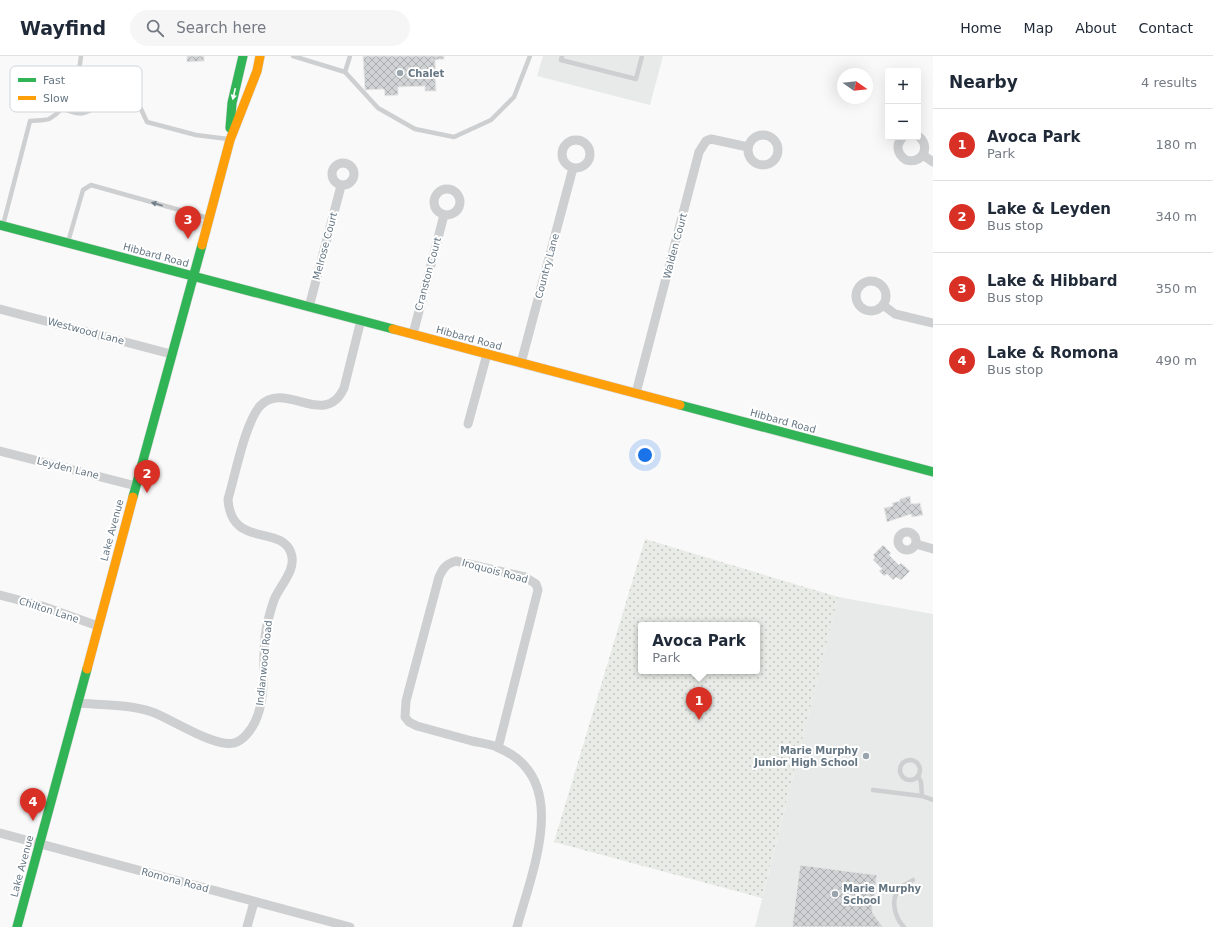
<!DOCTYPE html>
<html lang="en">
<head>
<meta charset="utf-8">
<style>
	body { margin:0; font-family:"DejaVu Sans",sans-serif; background:#f6f6f7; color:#1f2937 }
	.controls { position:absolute; right:12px; top:12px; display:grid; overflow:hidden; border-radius:4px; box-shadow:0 4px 16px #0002 }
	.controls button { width:36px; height:36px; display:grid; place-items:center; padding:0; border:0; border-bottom:1px solid #e0e1e3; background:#fff; color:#1f2937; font:20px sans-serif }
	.compass { position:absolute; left:837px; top:12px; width:36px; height:36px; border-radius:50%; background:#fff; box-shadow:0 4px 16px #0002; rotate:104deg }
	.you { position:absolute; left:645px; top:399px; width:14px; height:14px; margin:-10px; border:3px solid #fff; border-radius:50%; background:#1a73e8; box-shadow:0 0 0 6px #1a73e833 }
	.badge { display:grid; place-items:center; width:26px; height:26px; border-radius:50%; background:#d93025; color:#fff; font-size:13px; font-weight:700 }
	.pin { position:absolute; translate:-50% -33px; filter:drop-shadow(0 1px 2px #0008) }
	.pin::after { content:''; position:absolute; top:21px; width:14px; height:12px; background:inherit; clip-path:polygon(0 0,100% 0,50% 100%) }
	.popup { position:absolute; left:638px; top:566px; width:122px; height:52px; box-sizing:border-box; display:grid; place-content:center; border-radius:4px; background:#fff; filter:drop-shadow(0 1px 3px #0005); font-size:13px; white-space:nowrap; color:#747a83 }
	.popup b { font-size:15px; color:#1f2937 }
	.popup::after { content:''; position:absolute; left:50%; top:100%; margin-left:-8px; border:8px solid transparent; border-top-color:#fff }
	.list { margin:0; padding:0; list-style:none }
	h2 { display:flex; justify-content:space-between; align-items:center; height:52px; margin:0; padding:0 16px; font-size:17px }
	h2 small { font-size:13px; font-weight:400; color:#747a83 }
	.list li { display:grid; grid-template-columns:26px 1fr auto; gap:12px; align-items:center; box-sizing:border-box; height:72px; padding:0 16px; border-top:1px solid #e0e1e3 }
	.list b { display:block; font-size:15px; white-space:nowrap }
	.list p { margin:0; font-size:13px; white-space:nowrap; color:#747a83 }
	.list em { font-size:13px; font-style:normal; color:#747a83 }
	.icon { flex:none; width:22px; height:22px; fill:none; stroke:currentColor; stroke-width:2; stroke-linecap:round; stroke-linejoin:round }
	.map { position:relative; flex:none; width:933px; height:871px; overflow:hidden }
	header { display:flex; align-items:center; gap:24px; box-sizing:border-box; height:56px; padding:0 20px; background:#fff; border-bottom:1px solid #e0e1e3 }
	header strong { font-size:19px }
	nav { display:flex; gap:22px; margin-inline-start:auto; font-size:14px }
	.search { width:280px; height:36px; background:#f6f6f7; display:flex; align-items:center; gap:10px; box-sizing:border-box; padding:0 14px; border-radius:22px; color:#747a83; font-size:15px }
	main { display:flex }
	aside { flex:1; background:#fff }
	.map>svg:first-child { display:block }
</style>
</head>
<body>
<header>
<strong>Wayfind</strong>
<div class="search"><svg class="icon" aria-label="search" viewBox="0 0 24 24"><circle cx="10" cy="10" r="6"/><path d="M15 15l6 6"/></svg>Search here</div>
<nav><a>Home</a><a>Map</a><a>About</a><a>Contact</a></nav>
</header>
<main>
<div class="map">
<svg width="933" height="871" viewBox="0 0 933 871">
	<defs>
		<pattern id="park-dots" width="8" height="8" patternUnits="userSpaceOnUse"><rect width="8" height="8" fill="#e8ebe6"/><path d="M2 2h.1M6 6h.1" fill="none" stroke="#c0c3c0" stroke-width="1.8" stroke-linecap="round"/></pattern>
		<pattern id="building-cross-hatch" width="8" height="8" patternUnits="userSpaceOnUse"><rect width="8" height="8" fill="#d0d2d3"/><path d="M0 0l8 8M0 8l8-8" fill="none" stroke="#acafb1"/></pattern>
	</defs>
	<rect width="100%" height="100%" fill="#f9f9f9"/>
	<g fill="#e8e9e9">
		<path d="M543 0H663L650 49 537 20Z"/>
		<path d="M838 541 933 558V871H755Z"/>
	</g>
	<path fill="url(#park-dots)" fill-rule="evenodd" d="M645 483 838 541 762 842 554 786ZM641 569H757V615H641Z"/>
	<g fill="url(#building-cross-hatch)" stroke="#e8e8e8">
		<path d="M187 0H204V5L187 6Z"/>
		<path d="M363 0H444V3L435 4 436 35H425V30L398 31V39L385 40 384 33 365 34Z"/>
		<path d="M910 440 911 448 920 447 923 459 912 461 911 458 887 466 884 452 893 450 892 447 900 445V443Z"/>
		<path d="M883 489 891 497 889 499 899 509 901 507 910 515 901 524 896 521 893 524 887 518 884 520 879 515 882 513 873 504 875 501 873 499Z"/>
		<path d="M800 809 877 819 872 856 883 871H792Z"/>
	</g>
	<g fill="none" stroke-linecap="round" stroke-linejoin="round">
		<g stroke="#d5d6d7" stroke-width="10">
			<g id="fast">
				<path d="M230 72 232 47 243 0"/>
				<path d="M0 169 393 273"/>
				<path d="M680 349 933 416"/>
				<path d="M133 441 202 189"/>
				<path d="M17 871 87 613"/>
			</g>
		</g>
		<g stroke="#d5d6d7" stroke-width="10">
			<g id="slow">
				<path d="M202 189 230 84 257 15 260 0"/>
				<path d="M393 273 680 349"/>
				<path d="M87 613 133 441"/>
			</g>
		</g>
		<g stroke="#cecfd0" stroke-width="4.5">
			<path d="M293 0 345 16 378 52 415 73 454 81 491 64 514 41 530 0"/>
			<path d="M562 0 561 4 636 23 642 0"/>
			<path d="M345 16 350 0"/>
			<path d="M61 52C88 63 83 55 106 48 113 47 122 47 129 47"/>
			<path d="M141 53 147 66 196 79 228 83"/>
			<path d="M3 169 30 65C35 64 44 65 49 63 70 52 79 22 81 0"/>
			<path d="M68 186 83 134 91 129 208 162"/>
			<circle cx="910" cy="714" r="10"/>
			<path d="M918 720 921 726 922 740"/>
			<path d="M873 734 922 740 933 744"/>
			<path d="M904 871C895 862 890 844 899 833 902 829 909 827 913 824"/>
		</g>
		<g stroke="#cecfd0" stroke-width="9">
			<circle cx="763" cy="94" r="15"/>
			<path d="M903 81C895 89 897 98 906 104 922 109 932 90 918 80"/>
			<circle cx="576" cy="98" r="14"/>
			<path d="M923 99 933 106"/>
			<circle cx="343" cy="118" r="11"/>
			<circle cx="447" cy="146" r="13"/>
			<circle cx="871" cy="240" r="15"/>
			<path d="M883 249 895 258 933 267"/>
			<path d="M309 251 341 130"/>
			<path d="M0 253 171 298"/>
			<path d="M413 278 444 159"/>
			<path d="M521 307 573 112"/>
			<path d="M636 337 699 96 706 85 711 83 748 91"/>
			<path d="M468 368 487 298"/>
			<path d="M0 395 136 430"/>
			<circle cx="907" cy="485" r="9"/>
			<path d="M916 488 933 493"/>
			<path d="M0 539 42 550 98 570"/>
			<path d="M77 647C102 649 129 648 152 656 172 663 215 692 234 687 243 685 251 674 255 666 267 641 262 609 265 582 266 569 270 556 274 544 280 529 297 514 291 497 281 468 231 493 228 443 235 420 245 367 260 350 285 323 325 374 344 332L361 264"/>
			<path d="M498 692 538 534 536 528 525 521 456 505C446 508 443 512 439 521L406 645 405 661 409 666 417 670C435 675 454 680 472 685 481 687 491 688 499 692 572 723 532 815 517 871"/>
			<path d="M0 777 350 871"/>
			<path d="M247 871 254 846"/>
		</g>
		<use href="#fast" stroke="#30b455" stroke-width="9"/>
		<use href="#slow" stroke="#ff9f0a" stroke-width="9"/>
	</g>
	<defs><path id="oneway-solid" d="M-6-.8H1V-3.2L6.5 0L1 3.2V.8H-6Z"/></defs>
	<use fill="#fff" href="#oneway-solid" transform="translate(234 38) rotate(103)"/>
	<use fill="#707f8b" href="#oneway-solid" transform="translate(157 148) rotate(-164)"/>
	<g fill="#99a4ac" stroke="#fff" stroke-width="1.5">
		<circle cx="400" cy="17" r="4"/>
		<circle cx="866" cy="700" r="4"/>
		<circle cx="835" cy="838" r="4"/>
	</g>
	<g text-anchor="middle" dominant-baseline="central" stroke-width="4" stroke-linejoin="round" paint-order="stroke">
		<g font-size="10" font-weight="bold" fill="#657683" stroke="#fff" text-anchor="start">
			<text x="408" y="17">Chalet</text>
			<text x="858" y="694" text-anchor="end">Marie Murphy<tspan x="858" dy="12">Junior High School</tspan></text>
			<text x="843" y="832">Marie Murphy<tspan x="843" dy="12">School</tspan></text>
		</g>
		<g font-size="10" fill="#657683" stroke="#fff">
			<text transform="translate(325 190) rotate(-75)">Melrose Court</text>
			<text transform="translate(675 190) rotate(-75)">Walden Court</text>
			<text transform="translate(156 199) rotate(15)">Hibbard Road</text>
			<text transform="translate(547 210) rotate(-75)">Country Lane</text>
			<text transform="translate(428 218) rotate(-75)">Cranston Court</text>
			<text transform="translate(86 275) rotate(15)">Westwood Lane</text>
			<text transform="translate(469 282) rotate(15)">Hibbard Road</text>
			<text transform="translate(783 365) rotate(15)">Hibbard Road</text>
			<text transform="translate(68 412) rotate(14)">Leyden Lane</text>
			<text transform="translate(112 474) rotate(-75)">Lake Avenue</text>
			<text transform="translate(495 515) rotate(15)">Iroquois Road</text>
			<text transform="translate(49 554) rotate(18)">Chilton Lane</text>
			<text transform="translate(264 607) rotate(-84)">Indianwood Road</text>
			<text transform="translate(22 810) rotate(-75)">Lake Avenue</text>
			<text transform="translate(175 824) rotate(15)">Romona Road</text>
		</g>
	</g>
	<rect x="10" y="10" width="132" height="46" rx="6" fill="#fff" stroke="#d1d6da" stroke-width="1"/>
	<rect x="18" y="22" width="18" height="4" fill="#30b455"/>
	<rect x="18" y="40" width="18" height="4" fill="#ff9f0a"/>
	<g font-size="11" fill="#657683">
		<text x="43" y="28">Fast</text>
		<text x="43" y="46">Slow</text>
	</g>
</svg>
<div class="controls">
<button>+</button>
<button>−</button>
</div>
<svg class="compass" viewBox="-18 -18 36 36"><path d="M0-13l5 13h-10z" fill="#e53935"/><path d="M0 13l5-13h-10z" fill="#747a83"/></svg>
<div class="you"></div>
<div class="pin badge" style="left:699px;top:664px">1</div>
<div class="popup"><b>Avoca Park</b>Park</div>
<div class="pin badge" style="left:147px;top:437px">2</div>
<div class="pin badge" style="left:188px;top:183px">3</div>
<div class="pin badge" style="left:33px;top:765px">4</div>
</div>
<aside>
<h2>Nearby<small>4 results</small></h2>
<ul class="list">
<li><span class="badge">1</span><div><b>Avoca Park</b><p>Park</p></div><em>180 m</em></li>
<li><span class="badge">2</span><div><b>Lake &amp; Leyden</b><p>Bus stop</p></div><em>340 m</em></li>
<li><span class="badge">3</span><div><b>Lake &amp; Hibbard</b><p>Bus stop</p></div><em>350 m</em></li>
<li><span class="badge">4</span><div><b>Lake &amp; Romona</b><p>Bus stop</p></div><em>490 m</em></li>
</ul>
</aside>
</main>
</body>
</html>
